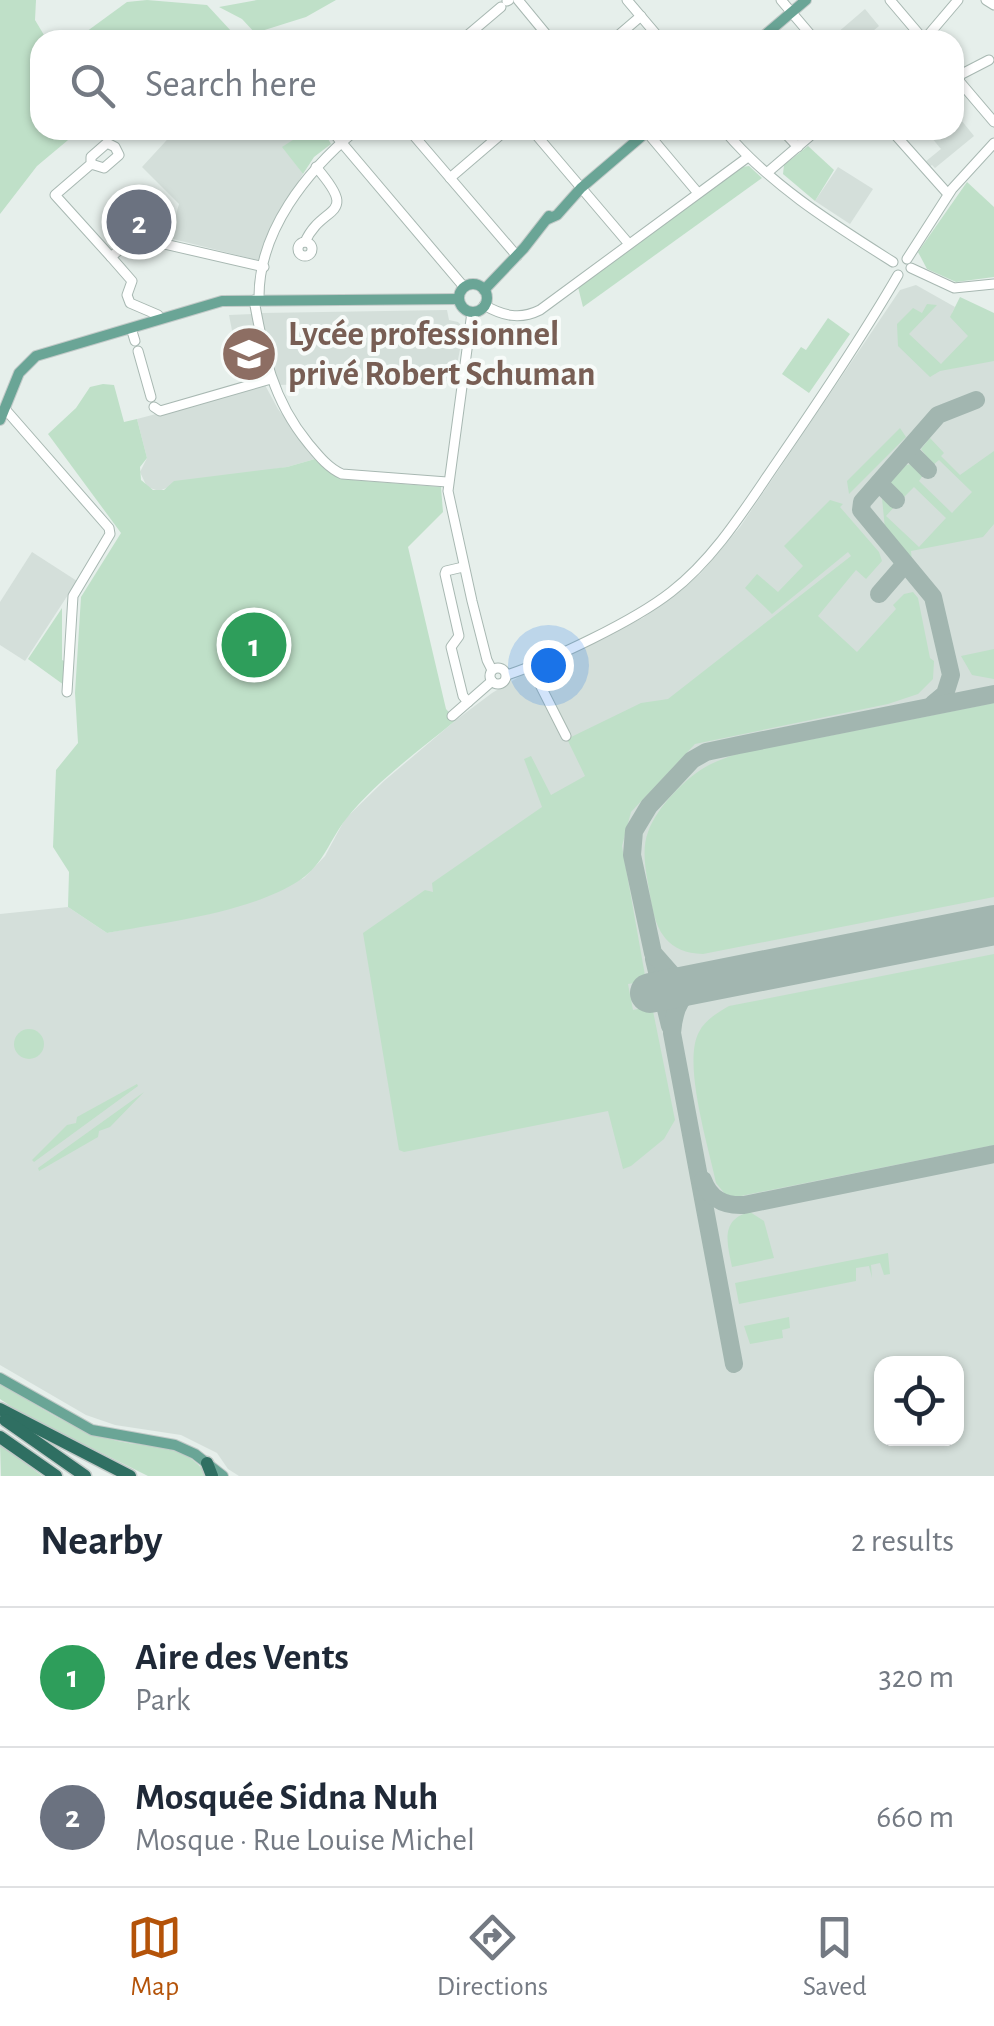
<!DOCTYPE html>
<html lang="en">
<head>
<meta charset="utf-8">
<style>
	body { margin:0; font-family:"Alegreya Sans",sans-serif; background:#f6f6f7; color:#1f2937 }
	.controls { position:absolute; right:30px; bottom:30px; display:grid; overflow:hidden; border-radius:20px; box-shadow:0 2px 8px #0004 }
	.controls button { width:90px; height:90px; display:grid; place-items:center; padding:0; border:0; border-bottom:2px solid #e0e1e3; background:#fff; color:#1f2937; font:50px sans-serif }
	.you { position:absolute; left:548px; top:665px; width:35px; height:35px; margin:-25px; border:8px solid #fff; border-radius:50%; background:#1a73e8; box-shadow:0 0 0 15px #1a73e833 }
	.badge { display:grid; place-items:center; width:65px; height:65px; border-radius:50%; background:#b45309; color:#fff; font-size:32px; font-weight:700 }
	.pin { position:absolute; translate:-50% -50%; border:5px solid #fff; box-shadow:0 2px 10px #0006 }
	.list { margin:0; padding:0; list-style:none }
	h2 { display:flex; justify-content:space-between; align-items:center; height:130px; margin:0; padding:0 40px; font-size:42px }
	h2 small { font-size:32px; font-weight:400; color:#747a83 }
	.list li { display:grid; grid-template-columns:65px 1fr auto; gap:30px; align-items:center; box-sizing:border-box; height:140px; padding:0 40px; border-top:2px solid #e0e1e3 }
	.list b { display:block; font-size:38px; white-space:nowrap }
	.list p { margin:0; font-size:32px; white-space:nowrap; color:#747a83 }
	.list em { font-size:32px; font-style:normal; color:#747a83 }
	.icon { flex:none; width:55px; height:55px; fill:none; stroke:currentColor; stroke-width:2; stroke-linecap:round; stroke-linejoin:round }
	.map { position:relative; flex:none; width:994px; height:1476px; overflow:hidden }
	.search { position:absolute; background:#fff; box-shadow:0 2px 8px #0004; left:30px; right:30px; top:30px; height:110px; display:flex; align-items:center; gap:25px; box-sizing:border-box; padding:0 35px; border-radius:30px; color:#747a83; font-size:38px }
	.sheet { height:410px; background:#fff }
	nav { display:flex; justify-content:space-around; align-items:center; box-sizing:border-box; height:140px; border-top:2px solid #e0e1e3; background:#fff; font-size:28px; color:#747a83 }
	nav a { display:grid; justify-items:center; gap:5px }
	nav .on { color:#b45309 }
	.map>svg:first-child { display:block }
</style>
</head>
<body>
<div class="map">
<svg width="994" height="1476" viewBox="0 0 994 1476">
	<rect width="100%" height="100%" fill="#e6efeb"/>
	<g fill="#d4dfda" fill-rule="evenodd">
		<path d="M865 9 879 26 862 40H829Z"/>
		<path d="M957 115 974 136 935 168 932 165 929 167 925 162 941 149 931 137 939 130H954Z"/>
		<path d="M176 130H308L283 147 303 174 272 225 261 261 169 238 179 204 142 167Z"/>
		<path d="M838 167 873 189 850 224 815 201Z"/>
		<path d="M916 285 955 307 952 313 994 335V1476H239L228 1469 217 1453 181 1435 115 1425 86 1415 0 1365V914L68 907 107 933 231 908 304 878 325 856 345 819 384 781 456 720 492 693 522 675 643 618 700 574 740 527 900 290ZM882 1364H956V1438H882Z"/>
		<path d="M447 310 449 320 458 322 464 328 454 381 276 385 261 313Z"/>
		<path d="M253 314 267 376 242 383 229 315Z"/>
		<path d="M265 385 278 409 315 459 287 467 171 486 159 491 147 487 140 472 147 458 137 419Z"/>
		<path d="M32 552 77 581 25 661 0 645V602Z"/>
	</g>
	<g fill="#bfe0c8">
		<path d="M0 0H36L35 20 47 40H40V130H80L37 166 0 214Z"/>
		<path d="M147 0 207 5 232 32 219 40H75L127 2Z"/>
		<path d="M257 0H336L306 17 255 33 242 19 219 7Z"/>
		<path d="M308 130H323L331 144 314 157 303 174 282 147Z"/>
		<path d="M808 146 834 170 815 201 783 174 784 165Z"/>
		<path d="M749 166 762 178 583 307 578 287 742 167Z"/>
		<path d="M967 182 994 207V277L956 282 927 269 918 252Z"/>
		<path d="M960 297 994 313V361L940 371 930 377 898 346 897 324 913 308 922 313 927 304 937 305 909 334 941 364 968 336 950 317Z"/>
		<path d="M828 318 850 334 809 393 782 374 801 347 806 350Z"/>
		<path d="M103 384 114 385 124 422 137 419 147 458 140 467 141 480 153 490H164L174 481 287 467 315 459 340 479 441 487 443 512 408 547 446 709 456 720C419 751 376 781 346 819 330 839 324 864 300 880 250 913 166 922 107 933L68 907 69 872 53 847 56 770 78 743 75 693 81 597 121 533 48 434 76 408 90 387Z"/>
		<path d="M900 428 906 437 849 494 847 481Z"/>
		<path d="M930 438 944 453 941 456 960 475 994 451V524L983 537 911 551 912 561 885 529 882 498H886L895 506 886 516 919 547 946 518 914 487 904 497 889 487V483L906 465 911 464 923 475 919 481 952 513 972 492 939 460 933 465 921 449Z"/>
		<path d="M830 500 843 504 840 507 879 552 882 561 866 579 856 570 818 616 857 652 896 609 893 605 904 594 913 592 918 598 930 658 934 661 933 679 918 694 888 704 695 744 631 812 622 846 646 981 628 984 633 1010 652 1006 675 1120 664 1139 631 1166 623 1169 608 1111 404 1152 399 1150 363 933 425 890 433 892 432 883 542 807 524 759 531 756 551 795 585 776 567 739 641 703 668 699 851 556 848 552 772 614 745 588 757 574 778 592 803 566 784 546Z"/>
		<path d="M62 608V660L66 662 64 685 28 659Z"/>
		<path d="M994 649V679L972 675 961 656Z"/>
		<path d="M994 703V897L703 954C668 953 656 932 651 901 648 880 640 853 648 832 657 807 686 777 709 765 740 749 779 745 813 739 873 727 934 715 994 703Z"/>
		<path d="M994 954V1145L736 1197 725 1194 716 1183C709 1148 682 1063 699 1032 705 1020 717 1013 729 1006Z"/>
		<circle cx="29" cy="1044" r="15"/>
		<path d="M137 1084 138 1086 34 1162 32 1160 67 1125 76 1123 77 1117Z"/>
		<path d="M144 1092 110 1127 99 1131 98 1137 39 1171 38 1168Z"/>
		<path d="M750 1212 764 1221 774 1258 732 1267C727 1243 720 1219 750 1212Z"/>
		<path d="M888 1253 890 1274 884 1275 880 1263 871 1265 872 1278 869 1266 856 1268V1281L739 1304 735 1283Z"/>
		<path d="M789 1317 790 1328 782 1330 783 1338 750 1344 744 1326Z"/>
		<path d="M0 1382C33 1403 71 1429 110 1439 144 1449 187 1441 207 1476H148L21 1413 0 1399Z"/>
		<path d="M0 1444 42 1476H1Z"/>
	</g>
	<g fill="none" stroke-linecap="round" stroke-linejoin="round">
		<g stroke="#a2b6b0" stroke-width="18">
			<path d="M908 450 928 470"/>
			<path d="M879 483 896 500"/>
			<path d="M879 594 905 564"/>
			<path d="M933 704 945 694 951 675 933 597 861 510 862 502 938 415 976 400"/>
			<path d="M654 959 670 1026"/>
			<path d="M711 981 675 978 653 953 632 855 634 831 649 806 692 760 706 752 739 745 994 694"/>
			<path d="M706 983C681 991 674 1008 672 1033L734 1364"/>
			<path d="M703 1180C710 1199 724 1206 744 1205L994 1154"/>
		</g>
		<path stroke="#a2b6b0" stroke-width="40" d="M650 993 994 925"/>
		<g stroke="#a8b8b2" stroke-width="11">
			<g id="minor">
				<path d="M518 0 551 40"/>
				<path d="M627 0 661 40"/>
				<path d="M781 0 815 40"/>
				<path d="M890 0 924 40"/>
				<path d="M986 0 994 5"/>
				<path d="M507 1 509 0"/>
				<path d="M462 40 501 7"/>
				<path d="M613 40 641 16"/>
				<path d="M924 40 958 0"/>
				<path d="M954 75 994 122"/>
				<path d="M956 77 989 60"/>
				<path d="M331 130 464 287"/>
				<path d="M409 130 517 256"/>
				<path d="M532 130 629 244"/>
				<path d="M645 130 698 193"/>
				<path d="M724 130C770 185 833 224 893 262"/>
				<path d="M782 130 798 147"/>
				<path d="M891 130 948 194"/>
				<path d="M91 164 104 168 119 155 115 147 107 143 91 157V164L55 195 111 257 134 237 264 267"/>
				<path d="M768 172 817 130"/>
				<path d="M450 178 506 130"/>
				<circle cx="305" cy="249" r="7"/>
				<path d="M305 242C322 203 361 219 316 167"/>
				<path d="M111 257 132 281 127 295 130 303 158 315"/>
				<path d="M907 259 952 189 994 143"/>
				<path d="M911 268 954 288 994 284"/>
				<path d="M259 299C258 231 307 171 356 130"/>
				<path d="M254 300C264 355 272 399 308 443 318 455 328 468 342 474L447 482"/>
				<path d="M484 305C503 316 520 320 540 310L748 157"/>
				<path d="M472 312 448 491 472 601 487 660 492 670"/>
				<path d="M131 328 135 341"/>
				<path d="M138 351 151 397"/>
				<path d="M154 407 160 411 271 379"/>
				<path d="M5 409 109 528 110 534 73 596 67 692"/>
				<path d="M463 567 446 571 445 574 459 636 451 647 463 696 468 702"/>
				<path d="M530 665 566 736"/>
				<circle cx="498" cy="676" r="8"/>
				<path d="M507 675C552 660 634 621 671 592 715 558 746 507 777 462 819 401 861 339 898 275"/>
				<path d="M452 716 492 681"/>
			</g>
		</g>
		<g stroke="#c2cac8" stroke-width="12">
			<g id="major">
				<path d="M759 40 806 0"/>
				<path d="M548 219 557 215 581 188 649 130"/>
				<circle cx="473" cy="298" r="14"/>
				<path d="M484 290 524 248 549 216"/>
				<path d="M0 420 19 373 36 356 222 301 459 299"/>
				<path d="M0 1378 92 1430 175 1445 195 1454 223 1476"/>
			</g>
		</g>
		<g stroke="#c2cac8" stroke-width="15">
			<g id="highway">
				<path d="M0 1409 130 1476"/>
				<path d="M5 1420 85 1476"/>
				<path d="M0 1437 56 1476"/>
				<path d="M207 1463 212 1476"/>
			</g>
		</g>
		<use href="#minor" stroke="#fff" stroke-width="9"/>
		<use href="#major" stroke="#6aa596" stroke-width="10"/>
		<use href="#highway" stroke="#2f6f62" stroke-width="12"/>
	</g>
	<defs>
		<g id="school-disc" transform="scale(2.875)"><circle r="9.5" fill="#8d6e63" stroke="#f7fbf9"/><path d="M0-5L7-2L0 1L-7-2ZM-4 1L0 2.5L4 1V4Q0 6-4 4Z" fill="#fff"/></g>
	</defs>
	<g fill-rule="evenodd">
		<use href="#school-disc" x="249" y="354"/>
	</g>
	<g text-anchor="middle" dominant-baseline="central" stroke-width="8" stroke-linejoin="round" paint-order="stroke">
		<g font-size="35" font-weight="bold" fill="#785e54" stroke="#f7fbf9" text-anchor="start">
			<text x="288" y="334">Lycée professionnel<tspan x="288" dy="40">privé Robert Schuman</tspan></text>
		</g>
	</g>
</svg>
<div class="controls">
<button><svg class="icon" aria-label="locate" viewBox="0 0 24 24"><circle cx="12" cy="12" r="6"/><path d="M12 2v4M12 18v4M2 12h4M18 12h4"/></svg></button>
</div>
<div class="you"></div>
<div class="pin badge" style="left:254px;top:645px;background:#2e9e5b">1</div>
<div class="pin badge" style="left:139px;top:222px;background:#6b7280">2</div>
<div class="search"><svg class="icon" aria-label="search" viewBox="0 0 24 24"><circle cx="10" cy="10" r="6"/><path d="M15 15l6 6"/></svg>Search here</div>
</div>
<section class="sheet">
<h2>Nearby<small>2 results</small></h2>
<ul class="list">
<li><span class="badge" style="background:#2e9e5b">1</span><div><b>Aire des Vents</b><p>Park</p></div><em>320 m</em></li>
<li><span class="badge" style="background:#6b7280">2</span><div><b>Mosquée Sidna Nuh</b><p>Mosque · Rue Louise Michel</p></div><em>660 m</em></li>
</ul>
</section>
<nav>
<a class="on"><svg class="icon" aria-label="map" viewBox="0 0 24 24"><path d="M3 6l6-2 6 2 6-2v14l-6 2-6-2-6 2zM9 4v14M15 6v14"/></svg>Map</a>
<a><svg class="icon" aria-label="directions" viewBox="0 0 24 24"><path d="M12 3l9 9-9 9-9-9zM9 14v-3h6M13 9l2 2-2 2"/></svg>Directions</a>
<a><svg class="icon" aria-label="saved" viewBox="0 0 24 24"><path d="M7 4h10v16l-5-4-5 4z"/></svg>Saved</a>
</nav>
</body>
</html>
